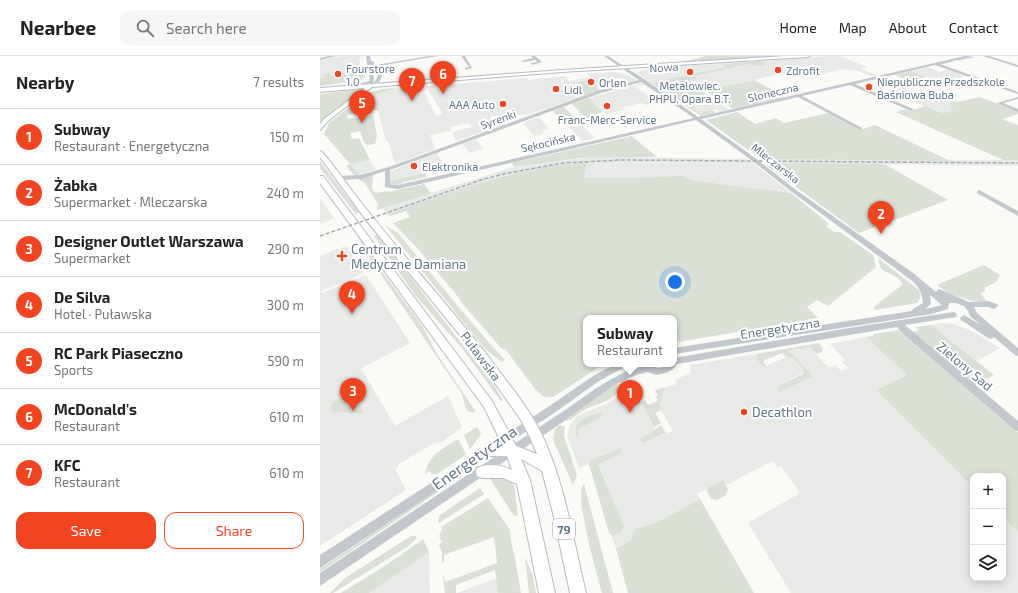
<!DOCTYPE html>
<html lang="en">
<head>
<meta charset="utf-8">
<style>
	body { margin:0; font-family:"Exo 2",sans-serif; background:#f6f6f6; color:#222 }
	.controls { position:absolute; right:12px; bottom:12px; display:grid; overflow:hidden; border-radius:8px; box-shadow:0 2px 10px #0003 }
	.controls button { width:36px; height:36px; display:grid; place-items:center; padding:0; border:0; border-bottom:1px solid #e0e0e0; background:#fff; color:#222; font:20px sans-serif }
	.you { position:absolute; left:355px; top:226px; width:14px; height:14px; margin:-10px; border:3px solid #fff; border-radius:50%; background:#1a73e8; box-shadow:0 0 0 6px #1a73e833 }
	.badge { display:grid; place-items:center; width:26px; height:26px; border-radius:50%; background:#f2451f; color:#fff; font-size:13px; font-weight:700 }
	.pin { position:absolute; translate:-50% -33px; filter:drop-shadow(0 1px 2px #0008) }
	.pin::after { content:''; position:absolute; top:21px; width:14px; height:12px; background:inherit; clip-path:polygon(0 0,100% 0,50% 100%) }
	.popup { position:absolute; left:263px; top:259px; width:94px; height:52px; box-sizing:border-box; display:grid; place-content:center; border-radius:8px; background:#fff; filter:drop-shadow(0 1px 3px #0005); font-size:13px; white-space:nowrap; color:#767676 }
	.popup b { font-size:15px; color:#222 }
	.popup::after { content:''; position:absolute; left:50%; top:100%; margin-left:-8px; border:8px solid transparent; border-top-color:#fff }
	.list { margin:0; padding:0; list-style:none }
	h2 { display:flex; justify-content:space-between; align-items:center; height:52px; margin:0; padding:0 16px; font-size:17px }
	h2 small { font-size:13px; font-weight:400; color:#767676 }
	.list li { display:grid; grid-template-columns:26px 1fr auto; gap:12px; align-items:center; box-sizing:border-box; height:56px; padding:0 16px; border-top:1px solid #e0e0e0 }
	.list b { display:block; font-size:15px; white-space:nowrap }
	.list p { margin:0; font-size:13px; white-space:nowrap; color:#767676 }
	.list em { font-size:13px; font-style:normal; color:#767676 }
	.actions { display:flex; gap:8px; padding:12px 16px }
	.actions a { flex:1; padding:9px 0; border:1px solid #f2451f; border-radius:12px; text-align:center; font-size:14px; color:#f2451f }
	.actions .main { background:#f2451f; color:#fff }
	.icon { flex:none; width:22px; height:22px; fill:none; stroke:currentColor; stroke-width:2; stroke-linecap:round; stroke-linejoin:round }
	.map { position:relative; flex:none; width:698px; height:537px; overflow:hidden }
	header { display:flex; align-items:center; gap:24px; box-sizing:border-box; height:56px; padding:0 20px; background:#fff; border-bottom:1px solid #e0e0e0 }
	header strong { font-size:19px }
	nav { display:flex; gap:22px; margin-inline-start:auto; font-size:14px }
	.search { width:280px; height:36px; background:#f6f6f6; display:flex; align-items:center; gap:10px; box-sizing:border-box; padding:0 14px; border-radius:12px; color:#767676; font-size:15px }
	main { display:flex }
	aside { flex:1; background:#fff }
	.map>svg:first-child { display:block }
</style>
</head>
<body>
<header>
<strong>Nearbee</strong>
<div class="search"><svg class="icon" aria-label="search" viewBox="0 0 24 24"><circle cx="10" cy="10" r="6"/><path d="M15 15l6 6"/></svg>Search here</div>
<nav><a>Home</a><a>Map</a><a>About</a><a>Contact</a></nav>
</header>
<main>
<aside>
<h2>Nearby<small>7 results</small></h2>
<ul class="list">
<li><span class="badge">1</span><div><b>Subway</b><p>Restaurant · Energetyczna</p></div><em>150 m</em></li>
<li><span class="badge">2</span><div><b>Żabka</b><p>Supermarket · Mleczarska</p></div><em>240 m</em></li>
<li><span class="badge">3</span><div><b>Designer Outlet Warszawa</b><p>Supermarket</p></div><em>290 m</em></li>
<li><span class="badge">4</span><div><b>De Silva</b><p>Hotel · Puławska</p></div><em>300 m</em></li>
<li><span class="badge">5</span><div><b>RC Park Piaseczno</b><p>Sports</p></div><em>590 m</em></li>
<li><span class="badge">6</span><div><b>McDonald's</b><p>Restaurant</p></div><em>610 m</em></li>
<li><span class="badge">7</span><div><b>KFC</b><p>Restaurant</p></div><em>610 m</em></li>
</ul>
<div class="actions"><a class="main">Save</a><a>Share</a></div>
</aside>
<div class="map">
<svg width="698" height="537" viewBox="0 0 698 537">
	<rect width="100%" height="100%" fill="#fafaf7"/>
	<g fill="#e8eae8">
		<path d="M24 0H40L42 2 38 5H40V9L42 11 41 14 21 17 20 19 13 20 5 15 7 17 4 18 5 21 0 22V4Z"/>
		<path d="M510 0H520L547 11 541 13 557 19 552 20 535 14 530 15 524 13 501 18 488 12 381 35 367 25 368 20 331 27 317 17 322 14 376 9 404 8 406 11 433 6Z"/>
		<path d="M608 11 619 16 628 13 644 19 646 20 635 23 650 29 638 33 591 15Z"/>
		<path d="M294 16 302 17 318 24 280 34 277 33V29L269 27 268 24 259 25 261 37 263 38 254 41 257 42 207 59 170 60 174 65 163 68 167 74 136 85 132 76 152 71 149 67 130 71 131 75 110 79 115 93 75 108 69 87 66 85 53 36 87 32V38H105L116 60 123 58 106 30 208 22V24L216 23 246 20 249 25 270 21 267 18Z"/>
		<path d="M556 23H559L599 38 612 35 673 59 649 68 571 36 580 33Z"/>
		<path d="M321 27 324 28 316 31 337 46 325 49 322 47 303 51 305 54 286 58 269 42Z"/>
		<path d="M386 38 408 53 409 54 400 56 396 53 380 57 366 47 381 43 377 40Z"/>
		<path d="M219 61 229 73 222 74 225 77 214 80 203 67Z"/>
		<path d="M256 63 275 82 263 85 244 66Z"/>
		<path d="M156 83 164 93 149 97 143 88Z"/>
		<path d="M117 97 125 112 69 125 71 115Z"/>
		<path d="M284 101 428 103 471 137 370 124 361 119 343 121 264 122 267 106 249 107 179 121 67 158 63 152 191 112 234 105Z"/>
		<path d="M441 103 698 104V110L445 107Z"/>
		<path d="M50 104 56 114 39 120 30 108Z"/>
		<path d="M0 142 14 162 0 168Z"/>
		<path d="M26 190 44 217 1 235 2 237 46 219 90 287 41 312 75 370 128 340 142 371 122 386 114 387 79 408 75 413 86 434 0 490V200Z"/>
		<path d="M622 267 634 268 652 275 680 292 657 305 611 269Z"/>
		<path d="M546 281 587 319 556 334 653 431V522H683V461L698 476V537H471L428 467 480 437 461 410 458 412 453 405 406 429 402 425 377 438 380 443 340 465 315 473 311 484 296 493 291 479 294 480 304 470 278 409 302 397 299 392 270 404 269 408 259 412 247 380 250 369 257 360 292 345 301 337 302 330 309 327 335 373 331 378 320 383 323 387 353 375 339 350 340 347 345 331 357 328 355 324 370 317 371 309 436 298 440 308 446 310 466 301 471 300 484 314V316L461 329 492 320 469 295 489 291 509 312 515 309 521 315 528 312 522 306 525 304 510 288Z"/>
		<path d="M109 496 110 537H49L106 497Z"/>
		<path d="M176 522 178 537H137Z"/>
	</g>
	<g fill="#dae0d6">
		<path d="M386 0H463L363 6Z"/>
		<path d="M441 5 447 9 436 10 428 8 374 20 377 22 370 24 369 26 386 38 378 40 382 43 367 47 380 57 392 54 396 57 381 60 331 27 406 11 404 8Z"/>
		<path d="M43 11 45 21 41 22 43 24 0 30V22L5 21 3 18 7 17 5 15 13 20 20 19 21 17 41 14Z"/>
		<path d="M591 15 606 21 589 25 575 19Z"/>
		<path d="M268 24 270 25 269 27 277 29V33L280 34 257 42H254L264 39 260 36 258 26Z"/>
		<path d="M434 24 465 41 413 53 385 34Z"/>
		<path d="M79 32 55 38 58 54 27 59 28 63 53 59 57 80 55 88 48 89 44 87 40 75 30 77 32 83 39 82 50 104 30 108 39 119 35 120 26 110 30 108 4 78 9 67 48 37 62 33Z"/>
		<path d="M44 33 3 64 0 67V38Z"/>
		<path d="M659 41 698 55V58L682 63 698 69V104H683L576 56 586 53 590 55 605 50 622 57 632 56V54L630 53 634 51 629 48Z"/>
		<path d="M269 42 283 56 275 58 277 61 267 63 252 48Z"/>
		<path d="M244 51 256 63 244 66 233 55Z"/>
		<path d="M417 56 435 68 456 62 464 67 508 57 540 74 555 69 630 105 441 103 386 64Z"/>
		<path d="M312 80 337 101 260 102 194 111 192 107Z"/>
		<path d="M0 105 2 108 39 156 36 158 0 112Z"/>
		<path d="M267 106 264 122 343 121 361 119 370 124 471 137 508 167 509 168 506 170 514 176H520L553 199 556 211 508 250 497 244 487 251 498 262 359 286 354 285V262H266V308H284L233 341H224L215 333 186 294 181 292 141 246 139 242 103 199 100 195 73 167 90 161 86 155 71 160 67 158C134 135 196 111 267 106Z"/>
		<path d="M445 107 564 108 628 144 539 177 450 112Z"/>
		<path d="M105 117 107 121 83 126C79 130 74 130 69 129V125Z"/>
		<path d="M53 118 52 132 55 137 67 135 68 136 104 128 111 137 57 154 58 148 44 126 38 124Z"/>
		<path d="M65 169 78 177 136 248 171 289 185 304 182 306 166 294Z"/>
		<path d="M34 173 63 217 103 271 117 298 156 356H149L146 353 142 338 41 189 42 188Z"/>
		<path d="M57 178 173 328 183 344 181 345 141 291 95 239 54 180Z"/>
		<path d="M558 202 599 234C601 239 601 243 597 247L555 254 554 251 583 228 578 222 561 213Z"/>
		<path d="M664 209 680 219 676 226 664 232 666 234 661 238 666 245H653L629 238 617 229Z"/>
		<path d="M611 269 674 319 654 330 590 276 599 275 596 271Z"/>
		<path d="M580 274 581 275 580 276 698 376V476L683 461V420H653V431L556 334 587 319 546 281 554 280 553 278Z"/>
		<path d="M499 287 503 293 502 296 496 298 489 291 469 295 493 320 460 336 458 333 459 330 483 318 484 314 473 302 466 301 462 297 443 305 446 310C439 310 438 304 436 298Z"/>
		<path d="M296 328H298L299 334C292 347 273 348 261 356 256 359 251 365 245 365L283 336Z"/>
		<path d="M345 331 340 347 341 354 335 357 341 367 334 371 321 347 325 344 328 349 338 345 336 341 338 340 335 334Z"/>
		<path d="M27 339 35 341 44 357 13 356 10 353 13 346Z"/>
		<path d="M284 356 280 362 260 372 258 375 259 380 256 381C256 378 255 374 256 371 258 362 276 358 284 356Z"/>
		<path d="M240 369 245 371 244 380 257 419 253 429 233 384 235 373Z"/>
		<path d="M341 369 346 377 323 387 320 383C329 379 334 374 341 369Z"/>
		<path d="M157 371 161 378 160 380 150 393 144 379Z"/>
		<path d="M138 383 146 398 144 400 117 418H112L109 415 105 418C108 399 124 392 138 383Z"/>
		<path d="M300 392 302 397 278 409 304 470 301 476 293 480 289 477 269 408 270 404Z"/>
		<path d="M148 413 149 415 0 516V513Z"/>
		<path d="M175 420H179L190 424 194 430 198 459 194 460 170 423Z"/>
		<path d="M403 424 408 433 406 439 397 444 391 443 386 433Z"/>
		<path d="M264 428 293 537H282C278 521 253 437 264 428Z"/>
		<path d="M160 432 164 438 119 467 118 465 120 459Z"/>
		<path d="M168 442 190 474 191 485 196 507 201 537H178L175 514 136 529V537H125L123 520 124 519 125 526 177 507 174 481 124 499V506L122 507V496L119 489 122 486 119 480 122 473 121 471Z"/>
		<path d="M380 443 434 537H308L296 493 311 484 315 473 340 465Z"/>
		<path d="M91 480H96L97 482 87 491 13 537H10L25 522Z"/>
		<path d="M103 483 109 496 49 537H21L68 508Z"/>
		<path d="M205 501 212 517 216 537H209Z"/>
	</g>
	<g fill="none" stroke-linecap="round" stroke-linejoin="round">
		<g stroke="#bdcace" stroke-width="1">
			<path d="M637 4 653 1"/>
			<path d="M620 8 633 5"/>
		</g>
		<g stroke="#b6bcc0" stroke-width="2">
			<g id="major">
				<path d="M465 0H490L488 1 242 16 52 31 8 65 0 74V68L4 63 45 32 0 36V32L242 14Z"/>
				<path d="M0 95 2 96 9 104C23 122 36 141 51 159 90 208 133 254 171 304 188 328 208 350 221 377 245 426 253 484 266 537H250L233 457 222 415 201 403 210 424 235 537H219L197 428 183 422H162L157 420 156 416 157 412C168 407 182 409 192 414L187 400H170L166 398 164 394 166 390 170 388H182L164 351 0 127V120H3L172 345 196 390 217 398 210 381 201 364 148 289 46 164 0 101Z"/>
			</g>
		</g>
		<g fill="#c2c8cc" fill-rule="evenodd">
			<path d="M9 0H17L0 4V2Z"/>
			<path d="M46 0H50L51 5H53L62 20C60 25 57 30 51 30L49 28 35 31V29L49 25 50 23ZM51 8 58 20 55 25 53 27 54 23Z"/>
			<path d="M109 0H118L58 10 56 9Z"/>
			<path d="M141 0H145L152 12 145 14V12L149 11Z"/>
			<path d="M211 0H215L222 6 212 9 211 7 217 6 216 4 203 6 201 5 213 2Z"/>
			<path d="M284 0H288L324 23 378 61 645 0H652L620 8 698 36V38L615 9 535 28 593 53V54L591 55 530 29 482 40 542 72V73L540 74 478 41 381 63 438 104 472 131 593 217 616 236 619 233 649 246 668 245 677 248 678 250 674 253 668 251H654L657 257 698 292V300L695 299 674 281 671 283 668 282 641 264 640 262 644 259 661 269 650 260 648 255 644 250 636 247H629L628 253 611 258 354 298V292L592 255 593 253 603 247C602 234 597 228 587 221L468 133 434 106 376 64 78 133 65 131V115L41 123 19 124 16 122 19 120 41 119 72 110 277 35 319 24ZM321 26 374 62 78 129H70V114L281 37ZM610 239 622 249H623L605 253 611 248Z"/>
			<path d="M663 0H669L698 9V11Z"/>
			<path d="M698 41V43L683 47 698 53V56L677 47Z"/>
			<path d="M659 134 698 155V160L657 137V135Z"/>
			<path d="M633 256 636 257 637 259 636 261 585 269 698 365V375L695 374 584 279 577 271 357 308 353 313 346 317 336 319 328 316 316 319 294 329 243 366 0 530V517L248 352C272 335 294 318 322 310V308C331 308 332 311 338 312 344 312 347 308 354 308V302L523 273Z"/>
			<path d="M296 308H310L309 310 299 314 279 325 234 357 0 512V499L228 351 273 320Z"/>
		</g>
		<use href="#major" fill="#fff" fill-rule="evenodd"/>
		<path stroke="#a3acb2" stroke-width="1.5" stroke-dasharray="4 2" stroke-linecap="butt" d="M0 180 161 124 188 117 243 107 301 104 698 107"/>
	</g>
	<g fill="#f2451f" stroke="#fff" stroke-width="1.5">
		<circle cx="458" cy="14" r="4"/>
		<circle cx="370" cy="16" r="4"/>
		<circle cx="18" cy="18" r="4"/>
		<circle cx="271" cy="26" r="4"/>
		<circle cx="549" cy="31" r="4"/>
		<circle cx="236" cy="33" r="4"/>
		<circle cx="183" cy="48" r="4"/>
		<circle cx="287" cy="50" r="4"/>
		<circle cx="94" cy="110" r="4"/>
		<path d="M20 194h4v4h4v4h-4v4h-4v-4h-4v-4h4z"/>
		<circle cx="424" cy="356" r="4"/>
	</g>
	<g text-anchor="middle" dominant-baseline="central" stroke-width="4" stroke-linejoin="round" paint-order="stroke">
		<g font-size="11" fill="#627885" stroke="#fff">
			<text transform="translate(344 11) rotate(-4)">Nowa</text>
			<text transform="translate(453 36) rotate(-13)">Słoneczna</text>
			<text transform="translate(178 63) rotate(-20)">Syrenki</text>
			<text transform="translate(228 86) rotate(-13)">Sękocińska</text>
			<text transform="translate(456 107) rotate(38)">Mleczarska</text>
		</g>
		<g font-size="11" fill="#627885" stroke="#fff" text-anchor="start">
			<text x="26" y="12">Fourstore<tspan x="26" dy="13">1.0</tspan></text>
			<text x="466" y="14">Zdrofit</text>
			<text x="557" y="25">Niepubliczne Przedszkole<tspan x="557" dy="13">Baśniowa Buba</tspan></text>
			<text x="279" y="26">Orlen</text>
			<text x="370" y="29" text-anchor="middle">Metalowiec.<tspan x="370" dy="13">PHPU. Opara B.T.</tspan></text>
			<text x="244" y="33">Lidl</text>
			<text x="175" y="48" text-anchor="end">AAA Auto</text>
			<text x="287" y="63" text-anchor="middle">Franc-Merc-Service</text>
			<text x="102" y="110">Elektronika</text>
		</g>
		<rect fill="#fff" stroke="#91a0aa" stroke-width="1" x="233" y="463" width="22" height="20" rx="3"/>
		<g font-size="12" font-weight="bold" fill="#627885">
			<text x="244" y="473">79</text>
		</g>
		<g font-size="13" fill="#627885" stroke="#fff" text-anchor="start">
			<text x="31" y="193">Centrum<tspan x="31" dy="15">Medyczne Damiana</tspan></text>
			<text x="432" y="356">Decathlon</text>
		</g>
		<g font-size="13" fill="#627885" stroke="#fff">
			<text transform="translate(460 272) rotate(-9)">Energetyczna</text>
			<text transform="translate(161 300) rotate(53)">Puławska</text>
			<text transform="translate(645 310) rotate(40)">Zielony Sad</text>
		</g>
		<g font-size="16" fill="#627885" stroke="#fff">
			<text transform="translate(154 401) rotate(-35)">Energetyczna</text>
		</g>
	</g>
</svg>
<div class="controls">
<button>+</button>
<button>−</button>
<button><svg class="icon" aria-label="layers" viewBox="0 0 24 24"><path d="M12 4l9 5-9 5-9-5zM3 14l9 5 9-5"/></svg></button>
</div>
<div class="you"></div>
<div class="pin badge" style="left:310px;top:357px">1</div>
<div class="popup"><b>Subway</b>Restaurant</div>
<div class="pin badge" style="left:561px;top:178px">2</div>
<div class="pin badge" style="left:33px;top:355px">3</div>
<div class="pin badge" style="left:32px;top:258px">4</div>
<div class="pin badge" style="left:42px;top:67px">5</div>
<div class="pin badge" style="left:123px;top:38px">6</div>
<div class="pin badge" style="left:92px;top:45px">7</div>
</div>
</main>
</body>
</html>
